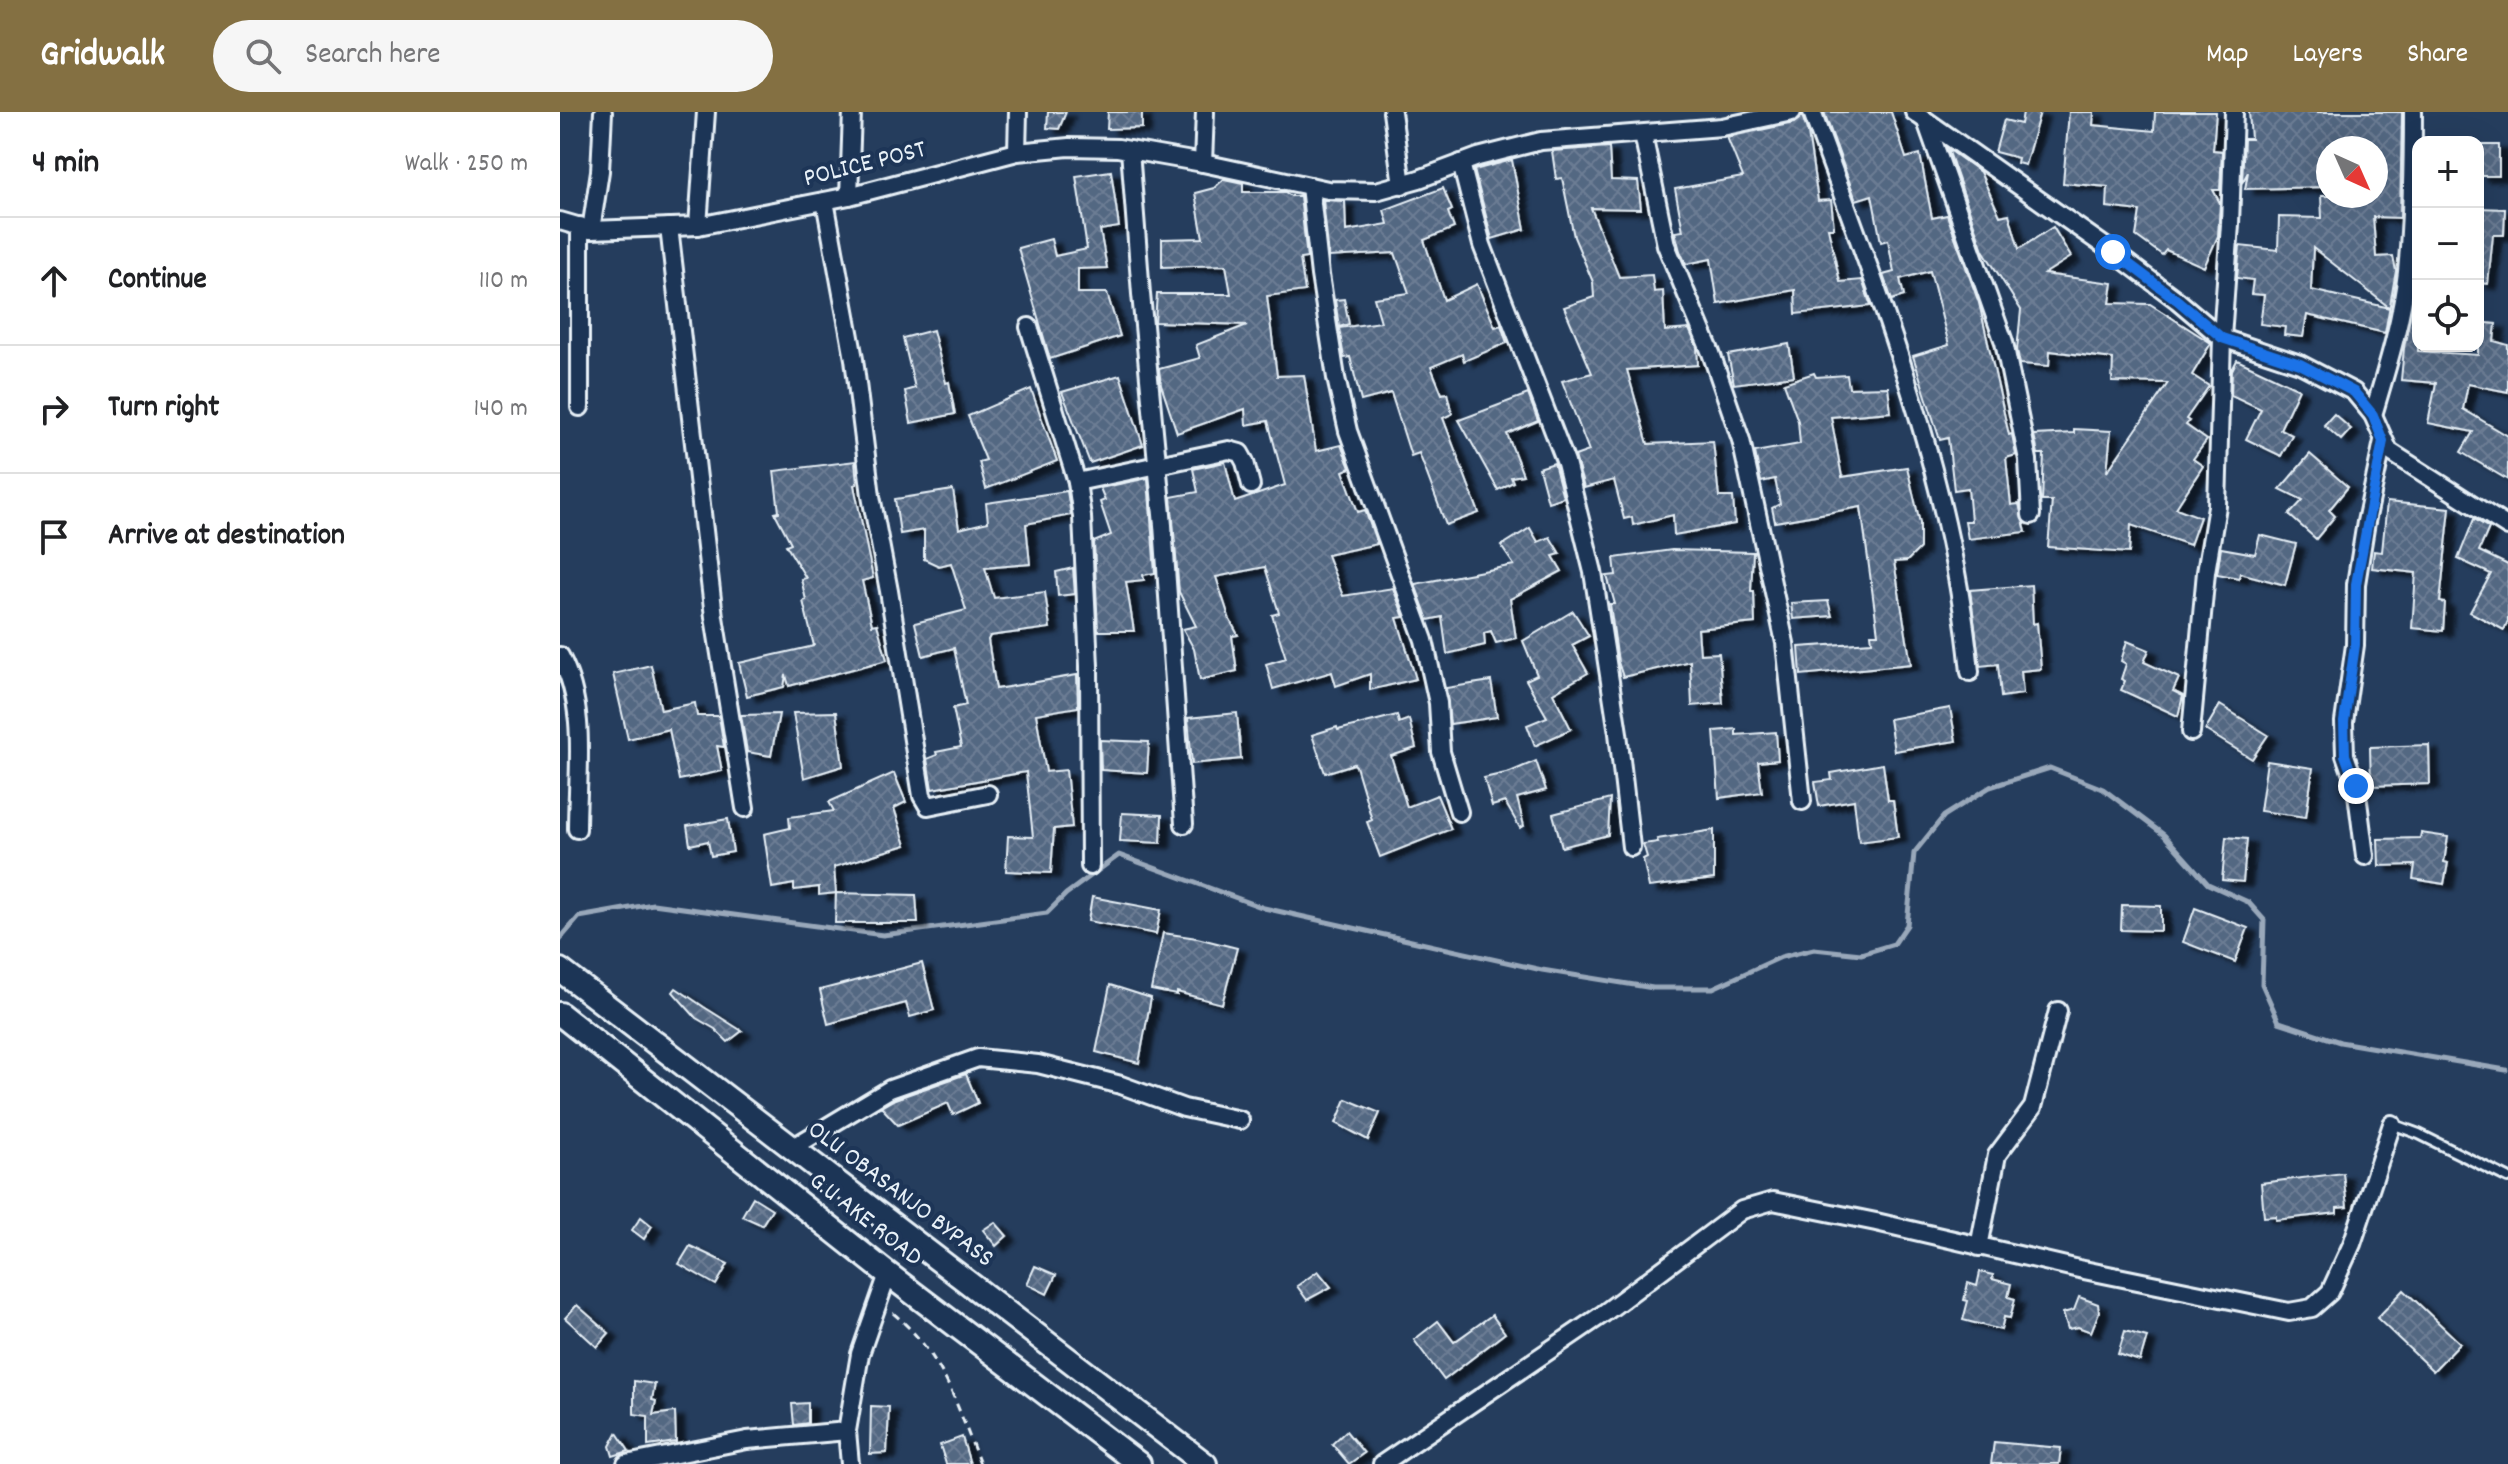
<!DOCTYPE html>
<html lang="en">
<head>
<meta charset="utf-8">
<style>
	body { margin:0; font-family:Dekko,sans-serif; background:#f6f6f6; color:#202124 }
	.controls { position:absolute; right:24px; top:24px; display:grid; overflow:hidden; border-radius:16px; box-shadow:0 8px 32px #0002 }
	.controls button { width:72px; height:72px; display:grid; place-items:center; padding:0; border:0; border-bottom:2px solid #e0e0e0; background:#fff; color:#202124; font:40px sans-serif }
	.compass { position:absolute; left:1756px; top:24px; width:72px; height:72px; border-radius:50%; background:#fff; box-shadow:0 8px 32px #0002; rotate:135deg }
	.stop { position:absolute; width:24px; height:24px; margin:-18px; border:6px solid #1a73e8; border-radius:50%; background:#fff }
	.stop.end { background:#1a73e8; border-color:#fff; box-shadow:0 2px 8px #0008 }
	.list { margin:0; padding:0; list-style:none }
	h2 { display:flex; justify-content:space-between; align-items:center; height:104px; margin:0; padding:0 32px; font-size:34px }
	h2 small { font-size:26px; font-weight:400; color:#757577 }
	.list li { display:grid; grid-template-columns:52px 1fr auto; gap:24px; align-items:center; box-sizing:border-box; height:128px; padding:0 32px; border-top:2px solid #e0e0e0 }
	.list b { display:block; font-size:30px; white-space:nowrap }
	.list em { font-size:26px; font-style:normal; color:#757577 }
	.icon { flex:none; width:44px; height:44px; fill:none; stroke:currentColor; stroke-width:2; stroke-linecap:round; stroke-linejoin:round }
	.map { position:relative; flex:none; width:1948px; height:1352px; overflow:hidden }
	header { display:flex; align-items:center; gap:48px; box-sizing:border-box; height:112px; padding:0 40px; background:#847042; color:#fff }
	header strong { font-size:38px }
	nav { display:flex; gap:44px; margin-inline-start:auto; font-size:28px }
	.search { width:560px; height:72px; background:#f6f6f6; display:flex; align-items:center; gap:20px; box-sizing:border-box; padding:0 28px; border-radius:44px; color:#757577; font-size:30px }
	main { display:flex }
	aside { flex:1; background:#fff }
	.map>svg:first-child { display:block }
</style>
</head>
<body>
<header>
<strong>Gridwalk</strong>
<div class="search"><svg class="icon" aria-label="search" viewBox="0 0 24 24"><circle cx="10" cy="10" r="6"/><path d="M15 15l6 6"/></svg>Search here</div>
<nav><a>Map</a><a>Layers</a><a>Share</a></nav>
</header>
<main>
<aside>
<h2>4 min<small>Walk · 250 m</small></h2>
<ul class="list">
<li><svg class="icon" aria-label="ahead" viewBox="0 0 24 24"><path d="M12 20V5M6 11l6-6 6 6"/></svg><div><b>Continue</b></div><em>110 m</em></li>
<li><svg class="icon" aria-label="right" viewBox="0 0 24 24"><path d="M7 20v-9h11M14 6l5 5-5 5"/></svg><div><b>Turn right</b></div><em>140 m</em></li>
<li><svg class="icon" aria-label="arrive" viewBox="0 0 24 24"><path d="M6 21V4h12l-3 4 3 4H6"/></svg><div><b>Arrive at destination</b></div></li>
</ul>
</aside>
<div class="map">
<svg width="1948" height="1352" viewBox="0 0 1948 1352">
	<defs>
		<pattern id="building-cross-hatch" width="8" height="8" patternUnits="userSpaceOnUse" patternTransform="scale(2)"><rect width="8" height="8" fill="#536782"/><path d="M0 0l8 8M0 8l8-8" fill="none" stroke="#6c7d94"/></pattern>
		<filter id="shadow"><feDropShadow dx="9" dy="5" stdDeviation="2" flood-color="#0009"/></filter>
	</defs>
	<rect width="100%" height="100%" fill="#253d5d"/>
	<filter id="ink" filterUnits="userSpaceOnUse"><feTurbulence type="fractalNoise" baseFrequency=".0125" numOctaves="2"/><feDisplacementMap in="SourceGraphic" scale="16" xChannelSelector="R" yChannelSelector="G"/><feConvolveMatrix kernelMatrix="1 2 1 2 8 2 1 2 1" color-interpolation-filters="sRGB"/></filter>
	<g filter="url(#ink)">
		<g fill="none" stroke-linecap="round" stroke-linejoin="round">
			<path stroke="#99a8ba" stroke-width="5" d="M0 827 19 805 93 792 323 823 487 801 506 782 559 743 704 796 982 858 1093 876H1153L1221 845 1254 837 1301 842 1334 832 1347 813 1354 741 1384 704 1430 675 1490 656 1543 677 1604 723 1648 772 1688 790 1704 808 1702 872 1719 910 1780 930 1946 958"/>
		</g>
		<g fill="url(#building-cross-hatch)" stroke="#e8f1f8" stroke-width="2" fill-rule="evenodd" filter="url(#shadow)">
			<path d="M488 0H506L499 17 487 16Z"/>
			<path d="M548 0H582V16L547 17Z"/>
			<path d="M1264 0H1331L1346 46 1360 42 1372 106 1387 103 1419 191 1449 323 1452 322 1456 343 1446 346 1451 393 1459 392 1466 420 1408 427 1405 409H1411L1408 376 1394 378 1388 326 1380 328 1353 244 1389 233 1370 159 1340 167 1344 184 1332 188 1323 163 1334 160 1328 128 1321 130 1312 83 1296 88Z"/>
			<path d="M1463 0H1480L1465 53 1457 51 1458 46 1435 40 1444 8 1461 12Z"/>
			<path d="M1509 0H1534L1533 13 1594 19 1595 0H1656L1653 38 1662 39 1660 78H1653L1660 91 1658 124 1644 155 1606 138 1602 143 1576 124 1580 99 1547 95 1548 75 1503 71Z"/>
			<path d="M1689 0H1842L1840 106 1813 105 1816 145 1833 144 1836 159 1825 221 1747 203 1743 225 1724 223 1725 215 1700 212 1704 183 1691 182 1693 168 1677 166 1680 134 1718 138 1719 105 1762 106 1761 84H1816V36H1768V75L1685 77 1688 60 1682 71 1684 27H1691ZM1753 136 1830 196 1751 178Z"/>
			<path d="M1242 4 1248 21 1258 89 1271 88 1274 116H1268L1280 170 1302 168 1311 194 1236 202 1235 178 1158 192 1151 147 1126 152 1120 139 1115 120 1123 119 1115 77 1183 65 1167 25 1234 11Z"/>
			<rect x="1918" y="33" width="21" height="31"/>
			<path d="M1049 35 1051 68 1078 69 1081 97 1031 96 1059 165 1092 163 1094 180 1103 179 1105 219 1129 217 1137 235 1138 253 1067 258 1088 332 1153 329 1159 385H1173L1175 412 1114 423 1113 403 1073 413 1072 405 1064 407 1054 368 1024 376 1015 344 1029 339 1002 269 1032 261 1004 195 1034 185 1033 170 1014 125 1002 66 996 67 992 39Z"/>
			<path d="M1388 37 1420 60 1440 104 1449 102 1459 137 1493 115 1511 145 1484 162 1553 171 1550 191 1590 192 1651 231 1632 263 1649 274 1626 307 1629 309 1626 313 1647 328 1633 347 1643 354 1616 396 1640 405 1630 433 1571 413 1569 441 1488 435 1492 389H1482L1484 342H1478L1474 323 1514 321V317L1551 319 1547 360 1608 271 1552 270 1553 247 1490 239 1489 254 1460 252 1457 238 1461 198 1423 138Z"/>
			<path d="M952 48 965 117 932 127 914 58Z"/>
			<path d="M551 59 559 115 540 118 547 156 518 157V181H547L560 224 490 247 458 136 491 127 495 144 527 137 516 64Z"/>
			<path d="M664 67 683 71V80H725L731 84H740L747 146 740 147 745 179 707 184 717 264 744 263 756 339 781 333 790 356 783 359 798 400 805 398 817 432 767 443 783 484 833 476 844 505 837 506 856 567 810 578V562L776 574 772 560 713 577 706 552 726 546 712 503 719 501 705 455 656 465 670 508 678 523 672 524 677 559 640 568 634 537 623 517 636 514 619 480 611 385 638 380 633 357 665 350 675 390 725 373 708 309 686 313 685 297 617 321 601 273 599 257 640 246 636 233 687 213 595 210 597 182H671L666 153 602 155V127L643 126 635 81 654 76Z"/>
			<path d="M883 76 892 98 888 100 894 116 864 128 884 188 917 172 935 215 941 213 947 231 904 249 902 242 871 255 882 282 887 281 892 302 883 306 919 401 886 413 859 341 851 344 831 281 801 289 790 245 784 246 779 216 821 210 814 186 849 181 835 141 769 145 763 88 785 89 786 119 828 112 824 98Z"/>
			<path d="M1918 96 1945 97 1944 123H1933L1928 172 1918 171Z"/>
			<path d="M1858 160V239L1918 243V210L1936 212 1934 229 1948 233V280L1908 272 1903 297 1948 324V368L1901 340 1913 320 1868 311 1876 271 1841 268 1844 236Z"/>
			<path d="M784 187 789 212 779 215 775 188Z"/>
			<path d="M373 218 386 271 389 270 395 302 351 311 345 279 355 276 343 226Z"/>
			<path d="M1229 232 1234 264 1174 272 1168 243Z"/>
			<path d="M1677 248 1739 277 1720 317 1732 323 1721 344 1686 327 1701 297 1671 283 1672 258Z"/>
			<path d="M1254 261 1256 265 1287 263 1289 276 1328 275 1331 300 1271 305 1282 365 1347 355 1360 411V436L1347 449 1334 450 1351 552 1241 563 1239 535 1312 530 1311 522H1318L1301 395 1215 410 1212 396 1220 392 1215 367 1201 370 1195 340 1240 332 1238 309 1224 271Z"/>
			<path d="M560 263 583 333 530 351 502 280Z"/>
			<path d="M471 277 497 349 426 377 419 350 426 348 408 304Z"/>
			<path d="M968 282 978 309 947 322 963 363 951 365 953 370 938 378 899 308Z"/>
			<path d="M1774 302 1791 317 1781 328 1764 313Z"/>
			<path d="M1750 342 1788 375 1769 398 1775 404 1756 427 1729 403 1743 388 1720 377Z"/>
			<path d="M295 349 297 372 294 373 313 466 302 469 312 513 317 512 327 548 229 574 226 563 224 575 187 584 179 551 254 534 243 489 246 488 241 467 246 466 226 433 231 431 215 401 219 400 214 359Z"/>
			<path d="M994 351 1003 385 988 390 979 356Z"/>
			<path d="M588 366 595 461 583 463 584 468 566 470 574 519H538L534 430 551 423 540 390 545 388 540 376Z"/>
			<path d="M393 378 399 417 428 410 426 391 507 379 511 403 466 412 470 452 425 456 434 486 485 480 490 516 430 524 428 528 436 577 517 563 518 595 476 602 486 660 506 658 512 715 494 717 491 761 446 759 448 724 473 725 466 660 372 677 367 647 377 643 376 640 401 635 393 596 406 593 394 536 363 544 355 511 406 498 391 451 379 454 364 447V418L340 422 335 387Z"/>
			<path d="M1827 390 1890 396 1880 490 1885 491 1883 519 1852 516 1856 461 1812 456 1814 439 1822 440Z"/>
			<path d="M1914 407 1929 416 1919 439 1948 453V509L1944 518 1910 500 1931 462 1898 447Z"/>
			<path d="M970 416 978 430 990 425 1000 442 993 444 1002 459 950 487 956 526 936 531 931 519 924 521 925 533 887 542 882 505 868 508 855 472 954 453 941 434Z"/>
			<path d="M1700 423 1736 432 1725 473 1680 461 1679 466 1657 462 1661 436 1695 442Z"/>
			<path d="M1112 438 1193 440 1191 479H1194L1195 511 1138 517 1140 542 1159 541 1163 591 1132 594 1130 549 1063 565 1058 550 1050 492H1055L1047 464 1056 463 1054 446Z"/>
			<path d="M513 456 515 482 498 484 496 460Z"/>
			<path d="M1471 473 1473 512 1477 511 1481 557 1461 559 1463 582 1441 585 1438 552 1420 554 1410 478Z"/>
			<path d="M1268 489 1272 504 1233 507 1231 491Z"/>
			<path d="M1013 499 1029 524 1012 533 1028 561 993 581 1011 617 975 634 967 613 987 605 966 568 977 563 963 529Z"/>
			<path d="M1567 529 1589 538 1584 550 1619 566 1613 579 1623 584 1618 604 1561 578 1565 569 1561 567 1566 552 1561 549Z"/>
			<path d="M91 553 101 598 135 591 137 604H159L164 635 157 634 162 659 119 668 109 617 68 627 53 562Z"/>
			<path d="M931 569 937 605 890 612 886 576Z"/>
			<path d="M1660 593 1708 623 1692 647 1645 618Z"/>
			<path d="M1390 596 1396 629 1334 639 1329 607Z"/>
			<path d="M276 600 283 654 244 666 233 601Z"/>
			<path d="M677 601 681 647 632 652 628 606Z"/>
			<path d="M219 602 211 644 187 640 181 603Z"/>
			<path d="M837 603 839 611 849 607 856 636 831 644 847 695 877 683 891 717 820 745 807 710 812 708 796 654 794 652 765 661 752 623 777 615 778 618Z"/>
			<path d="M1176 617V623L1216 620 1218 648 1198 650 1202 680 1159 686 1154 619Z"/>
			<path d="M540 628 589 630 587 661 541 658Z"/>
			<path d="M1869 633 1870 672 1811 674 1810 635Z"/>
			<path d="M976 649 986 678 957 686 964 714 960 716 945 690 932 694 924 666 950 660Z"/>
			<path d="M1707 649 1753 656 1746 705 1700 699Z"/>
			<path d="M1323 652 1328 688H1333L1338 725 1299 730 1294 688 1259 694 1255 670 1272 668 1271 661Z"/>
			<path d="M334 661 346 690 334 696 346 733 274 755 276 781 259 783V775L234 778V772L212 776 204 722 230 716 229 705 274 699 269 690Z"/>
			<path d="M1050 687 1048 723 1002 735 993 702Z"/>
			<path d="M562 701 602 703 601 731 560 729Z"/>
			<path d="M168 707 173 740 151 744 148 729 130 733 127 714Z"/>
			<path d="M1154 718V767L1089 775 1083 747 1087 745 1083 732 1098 730 1097 727Z"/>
			<path d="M1861 721 1888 725 1884 750 1888 751 1884 772 1853 767 1855 753 1819 754 1818 727 1860 726Z"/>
			<path d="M1666 725 1687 727 1683 770 1662 768Z"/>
			<path d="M276 781 356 783 358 811H275Z"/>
			<path d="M532 785 601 798 596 822 528 809Z"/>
			<path d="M1562 793 1601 794V819L1561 818Z"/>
			<path d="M1635 796 1688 816 1675 850 1623 830Z"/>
			<path d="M603 821 637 826 677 836 662 892 617 880V883L591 878Z"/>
			<path d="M362 851 374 898 350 905 346 891 268 912 260 878Z"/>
			<path d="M550 873 591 886 579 951 536 940Z"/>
			<path d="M116 876 144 895 182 919 168 930 155 917 136 906 113 880Z"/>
			<path d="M406 962 418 991 393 1003 388 991 338 1013 321 995 335 987Z"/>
			<path d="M786 987 820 1001 808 1028 776 1011Z"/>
			<path d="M1783 1061 1787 1095 1777 1096V1101L1716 1108V1104L1704 1105 1701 1071Z"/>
			<path d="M193 1085 212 1097 202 1113 182 1104Z"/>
			<path d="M81 1105 92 1114 84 1127 72 1118Z"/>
			<path d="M435 1110 447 1124 436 1134 423 1118Z"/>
			<path d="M130 1134 168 1152 156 1173 119 1152Z"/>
			<path d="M475 1154 496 1163 487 1182 467 1172Z"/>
			<path d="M758 1159 771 1175 747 1188 737 1174Z"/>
			<path d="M1420 1160 1433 1163 1432 1167 1451 1172 1448 1185 1455 1187 1450 1206 1444 1205 1441 1218 1403 1208 1408 1189 1404 1188 1408 1171 1417 1174Z"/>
			<path d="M1844 1178 1900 1231 1873 1259 1817 1206Z"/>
			<path d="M1519 1185 1538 1192 1539 1200 1531 1220 1518 1215 1508 1217 1503 1201 1514 1198Z"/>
			<path d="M17 1193 49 1221 37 1235 5 1206Z"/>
			<path d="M932 1203 945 1221 884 1268 854 1228 878 1209 894 1230Z"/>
			<path d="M1565 1219 1587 1225 1580 1249 1558 1242Z"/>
			<path d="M74 1269 95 1272 92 1288 96 1289 93 1303 115 1300 116 1330 88 1334V1304L74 1302Z"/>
			<path d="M248 1291V1311L234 1313 232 1292Z"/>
			<path d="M311 1294 329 1295 327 1341 310 1342Z"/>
			<path d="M786 1319 804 1341 789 1352 772 1332Z"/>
			<path d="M57 1321 69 1339 53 1344 50 1334Z"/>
			<path d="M402 1325 410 1352H386L380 1333Z"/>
			<path d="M1434 1330 1501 1336 1499 1352H1431Z"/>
		</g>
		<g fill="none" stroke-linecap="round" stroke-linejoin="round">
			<g stroke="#e8f1f8" stroke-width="14">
				<path id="service" d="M1832 1012 1859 1022 1948 1066"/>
			</g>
			<g stroke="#e8f1f8" stroke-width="22">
				<g id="minor">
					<path d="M832 0 842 73"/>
					<path d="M1252 0C1319 183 1392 365 1410 560"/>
					<path d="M1354 0 1553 140 1617 188 1662 226 1740 252 1794 280 1813 303 1829 339 1948 415"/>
					<path d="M1366 9 1444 230 1468 348 1471 403"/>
					<path d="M1083 22 1106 133 1151 241 1181 328 1225 531 1242 689"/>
					<path d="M570 38 581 182 603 413 624 712"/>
					<path d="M457 40 458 0"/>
					<path d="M643 51 645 0"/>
					<path d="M901 51 922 133 1006 351 1033 460 1058 621 1071 735"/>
					<path d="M750 74 760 163 776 266 788 319 864 528 878 591 881 640 899 700"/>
					<path d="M289 84 292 0"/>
					<path d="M265 89 294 247 311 384 329 479 362 684 368 694 428 682"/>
					<path d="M0 109 31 118 138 114 289 84 457 40 509 35 558 36 643 51 768 78 816 79 859 67 918 45 981 29 1162 15 1232 0"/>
					<path d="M138 114 146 0"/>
					<path d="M109 115 154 505 185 696"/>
					<path d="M31 118 40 59 43 0"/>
					<path d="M469 215 517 370 522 405 529 554 530 754"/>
					<path d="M20 295V114"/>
					<path d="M1813 303C1827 256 1842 208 1847 160 1852 107 1853 53 1853 0"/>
					<path d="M517 370 669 338 680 341 685 350 691 373"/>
					<path d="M0 544C28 596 17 660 17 717"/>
					<path d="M1631 620 1646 460 1657 394 1662 226 1670 112 1674 0"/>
					<path d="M1805 744 1796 674 1785 643 1784 610 1795 533 1796 472 1806 410 1823 329"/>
					<path d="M232 1036 330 977 418 946 478 952 561 973 624 996 680 1008"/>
					<path d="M1419 1135 1437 1043 1473 995 1498 899"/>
					<path d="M66 1352 187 1328 287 1319"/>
					<path d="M290 1352 287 1319 300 1242 328 1162"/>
					<path d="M822 1352 1043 1202 1182 1098 1213 1089 1316 1110 1519 1157 1729 1200 1752 1196 1770 1180 1792 1132 1832 1012"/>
				</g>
			</g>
			<g stroke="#e8f1f8" stroke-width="28">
				<g id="secondary">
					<path d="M0 858 645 1352"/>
					<path d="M0 902 328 1162 579 1352"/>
				</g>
			</g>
			<path stroke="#e8f1f8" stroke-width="3" stroke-dasharray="8 6" stroke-linecap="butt" d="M333 1201C385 1245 396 1292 420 1352"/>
			<use href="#service" stroke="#1d3557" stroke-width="8"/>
			<use href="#minor" stroke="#1d3557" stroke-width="16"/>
			<use href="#secondary" stroke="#1d3557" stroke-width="22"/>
		</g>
	</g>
	<g fill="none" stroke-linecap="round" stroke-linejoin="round" filter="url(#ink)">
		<path stroke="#1a73e8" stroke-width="10" d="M1553 140 1617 188 1662 226 1740 252 1794 280 1813 303 1823 329 1796 472 1795 533 1784 610 1785 643 1796 674"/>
	</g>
	<g text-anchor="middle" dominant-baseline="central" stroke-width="8" stroke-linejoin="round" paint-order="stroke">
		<g font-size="26" fill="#e8f1f8" stroke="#1d3557">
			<text transform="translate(305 53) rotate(-14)">POLICE POST</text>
			<text transform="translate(340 1083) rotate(37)">OLU OBASANJO BYPASS</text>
			<text transform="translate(305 1108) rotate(38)">G.U AKE ROAD</text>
		</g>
	</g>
</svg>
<div class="controls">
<button>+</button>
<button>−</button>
<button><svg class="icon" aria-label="locate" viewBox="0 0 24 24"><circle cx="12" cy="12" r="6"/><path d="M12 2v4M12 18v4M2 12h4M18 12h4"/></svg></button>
</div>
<svg class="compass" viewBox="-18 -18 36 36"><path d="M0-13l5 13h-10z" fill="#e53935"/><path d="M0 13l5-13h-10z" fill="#757577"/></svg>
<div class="stop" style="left:1553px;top:140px"></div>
<div class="stop end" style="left:1796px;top:674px"></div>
</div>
</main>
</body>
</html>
